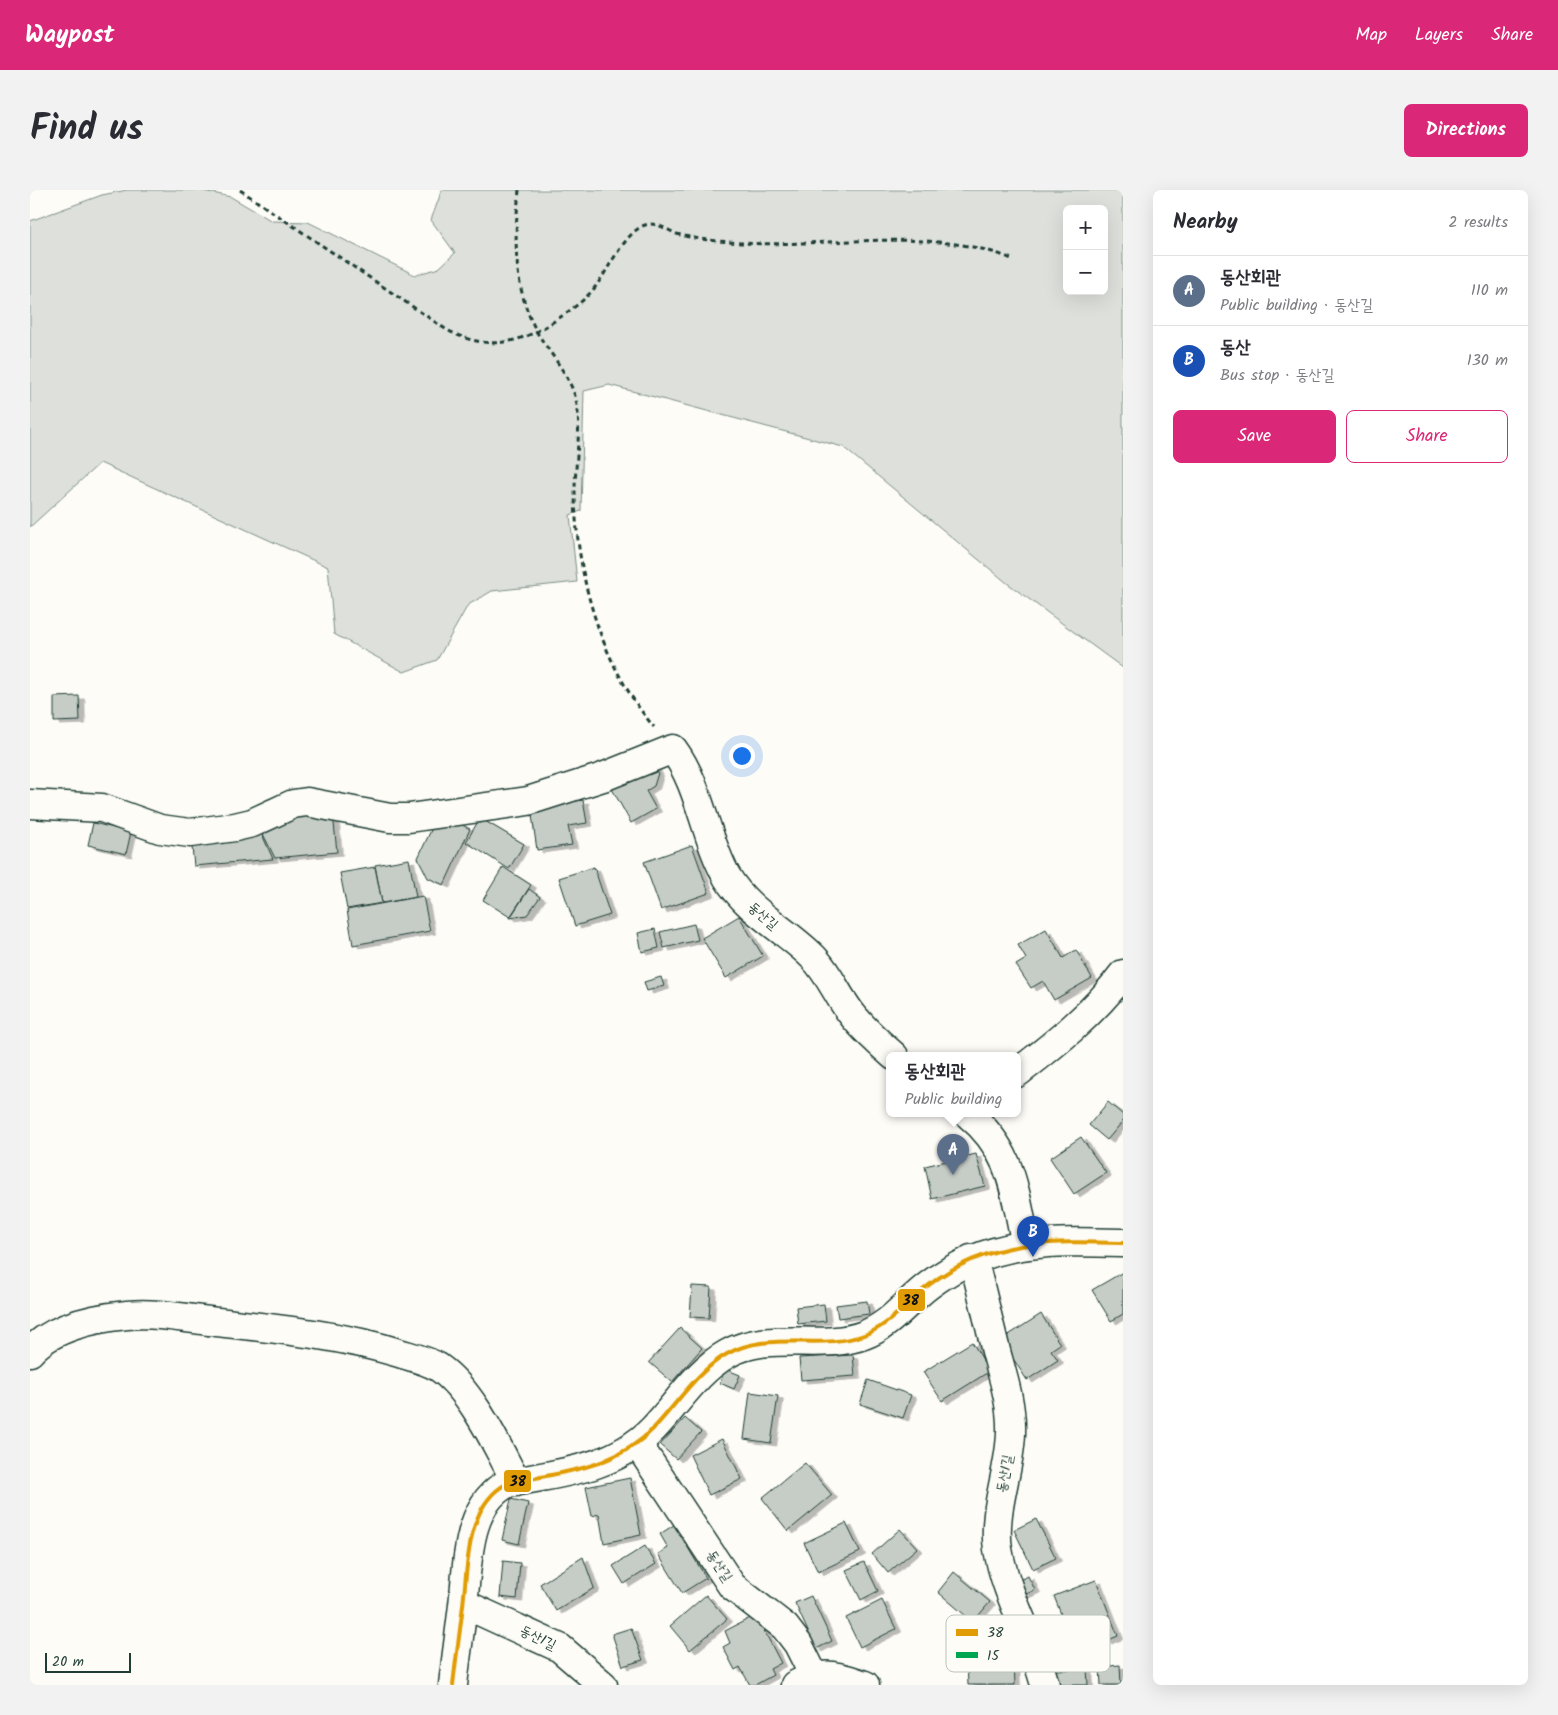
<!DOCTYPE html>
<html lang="en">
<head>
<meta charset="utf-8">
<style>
	body { margin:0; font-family:Kalam,"Poor Story",sans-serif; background:#f2f2f3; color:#2b2b33 }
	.controls { position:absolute; right:15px; top:15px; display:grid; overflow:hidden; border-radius:8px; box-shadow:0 5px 20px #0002 }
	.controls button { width:45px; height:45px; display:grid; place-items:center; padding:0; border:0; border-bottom:1px solid #e1e1e2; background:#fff; color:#2b2b33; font:25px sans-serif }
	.scale { position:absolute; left:15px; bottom:12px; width:86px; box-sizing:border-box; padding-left:5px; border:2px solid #1f3d34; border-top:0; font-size:14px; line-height:18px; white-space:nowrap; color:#1f3d34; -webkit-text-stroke:4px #fdfcf7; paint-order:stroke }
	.you { position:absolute; left:711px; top:565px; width:18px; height:18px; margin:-12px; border:4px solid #fff; border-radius:50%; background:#1a73e8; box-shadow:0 0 0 8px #1a73e833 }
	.badge { display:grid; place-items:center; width:32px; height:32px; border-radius:50%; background:#db2777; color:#fff; font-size:16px; font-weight:700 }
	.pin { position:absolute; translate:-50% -41px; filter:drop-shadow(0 1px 2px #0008) }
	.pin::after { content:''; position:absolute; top:26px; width:18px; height:15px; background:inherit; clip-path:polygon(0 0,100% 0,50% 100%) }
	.popup { position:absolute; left:856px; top:862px; width:135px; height:65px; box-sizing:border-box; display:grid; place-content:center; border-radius:8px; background:#fff; filter:drop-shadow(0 1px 4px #0005); font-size:16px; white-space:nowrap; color:#7c7c81 }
	.popup b { font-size:19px; color:#2b2b33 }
	.popup::after { content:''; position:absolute; left:50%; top:100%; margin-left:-10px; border:10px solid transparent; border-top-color:#fff }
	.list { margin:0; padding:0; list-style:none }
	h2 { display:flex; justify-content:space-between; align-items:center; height:65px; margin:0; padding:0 20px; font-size:21px }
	h2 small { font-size:16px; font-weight:400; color:#7c7c81 }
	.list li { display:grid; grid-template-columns:32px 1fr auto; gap:15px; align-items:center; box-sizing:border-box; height:70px; padding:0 20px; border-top:1px solid #e1e1e2 }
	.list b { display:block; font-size:19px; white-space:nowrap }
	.list p { margin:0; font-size:16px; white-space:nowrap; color:#7c7c81 }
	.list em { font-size:16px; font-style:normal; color:#7c7c81 }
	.actions { display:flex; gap:10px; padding:15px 20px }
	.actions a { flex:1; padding:11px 0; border:1px solid #db2777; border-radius:8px; text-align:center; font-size:18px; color:#db2777 }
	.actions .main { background:#db2777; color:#fff }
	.map { position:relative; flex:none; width:1093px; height:1495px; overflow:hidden; border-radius:8px }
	header { display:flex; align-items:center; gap:30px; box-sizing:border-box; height:70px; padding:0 25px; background:#db2777; color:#fff }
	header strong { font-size:24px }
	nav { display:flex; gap:28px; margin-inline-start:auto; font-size:18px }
	.intro { display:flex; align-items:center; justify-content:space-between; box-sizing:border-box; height:120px; padding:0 30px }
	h1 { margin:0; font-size:35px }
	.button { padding:12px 22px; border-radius:8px; background:#db2777; color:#fff; font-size:18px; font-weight:700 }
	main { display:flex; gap:30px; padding:0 30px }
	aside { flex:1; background:#fff; border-radius:8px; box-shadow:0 5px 20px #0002 }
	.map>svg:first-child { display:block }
</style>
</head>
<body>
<header>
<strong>Waypost</strong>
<nav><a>Map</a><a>Layers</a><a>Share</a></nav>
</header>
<div class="intro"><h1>Find us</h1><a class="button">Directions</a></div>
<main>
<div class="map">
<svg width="1093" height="1495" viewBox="0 0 1093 1495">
	<defs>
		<filter id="shadow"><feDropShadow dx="5.5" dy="3" stdDeviation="0" flood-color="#0004"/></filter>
	</defs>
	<rect width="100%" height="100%" fill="#fdfcf7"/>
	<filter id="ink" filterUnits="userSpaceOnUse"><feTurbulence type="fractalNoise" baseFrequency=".02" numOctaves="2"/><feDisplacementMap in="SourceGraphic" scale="10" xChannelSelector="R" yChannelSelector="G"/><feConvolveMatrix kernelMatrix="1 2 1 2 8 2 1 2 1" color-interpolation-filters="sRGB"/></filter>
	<g filter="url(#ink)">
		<path fill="#dde0db" stroke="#7e8e88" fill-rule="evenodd" d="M97 0H169L201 7 242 31 278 32 385 85 409 78 425 63 401 30 412 0H1093V478L977 393 813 257 579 195 554 201 551 321 540 325 547 392 462 401 438 415 407 470 374 482 304 444 298 377 70 273 0 337V31L72 5ZM1037 19H1074V101H1037Z"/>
		<g fill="#c6cdc7" stroke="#1f3d34" filter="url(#shadow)">
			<path d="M49 506 50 531 24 532V507Z"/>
			<path d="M623 574 628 583 624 596 616 601 626 619 601 633 581 597Z"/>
			<path d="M553 610 557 633 538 636 542 655 507 660 501 618Z"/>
			<path d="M266 622 303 624 307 662 245 668 231 640Z"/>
			<path d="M450 628 494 654 479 679 436 652Z"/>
			<path d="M426 632 440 639 414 695 398 688 388 668 402 638Z"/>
			<path d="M63 633 101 642 96 664 58 655Z"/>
			<path d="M230 640 243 669 164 676 161 647Z"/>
			<path d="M662 655 679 703 631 720 614 672Z"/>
			<path d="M379 669 386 707 352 713 345 675Z"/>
			<path d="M345 677 352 713 317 719 310 683Z"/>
			<path d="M473 677 501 695 480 727 453 710Z"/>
			<path d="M564 677 580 725 545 736 529 688Z"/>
			<path d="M499 699 510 707 497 725 480 728Z"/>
			<path d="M393 706 400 741 323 755 317 720Z"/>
			<path d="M709 726 733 766 696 788 672 748Z"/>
			<path d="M664 734 668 750 634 758 630 742Z"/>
			<path d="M625 739 629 758 612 762 608 743Z"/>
			<path d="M1016 739 1033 768 1046 760 1062 788 1024 810 1013 791 1001 798 986 775 996 769 988 755Z"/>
			<path d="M631 787 634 796 617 801 614 792Z"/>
			<path d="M1078 912 1093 925V931L1077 950 1059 935Z"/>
			<path d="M1051 947 1076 983 1044 1004 1020 968Z"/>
			<path d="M946 964 955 996 902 1009 895 976Z"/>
			<path d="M1093 1082V1124L1081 1131 1062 1100Z"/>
			<path d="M662 1096 681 1097 679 1128 660 1127Z"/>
			<path d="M837 1111 839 1124 808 1128 806 1115Z"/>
			<path d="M794 1114 796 1131 768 1134 766 1117Z"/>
			<path d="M1011 1124 1030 1154 1021 1160 1028 1170 997 1190 971 1150Z"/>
			<path d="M650 1138 672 1158 642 1192 619 1172Z"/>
			<path d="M942 1152 960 1181 912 1211 893 1182Z"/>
			<path d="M823 1165 825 1186 771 1190 769 1168Z"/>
			<path d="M695 1179 710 1185 704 1199 690 1193Z"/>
			<path d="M838 1190 881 1205 873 1228 830 1214Z"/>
			<path d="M720 1202 748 1206 741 1253 714 1249Z"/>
			<path d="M655 1228 671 1242 646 1269 630 1255Z"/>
			<path d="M692 1249 712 1289 679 1305 660 1265Z"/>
			<path d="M775 1273 802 1305 758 1341 732 1308Z"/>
			<path d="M600 1288 611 1345 574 1353 569 1324 562 1326 556 1297Z"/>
			<path d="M481 1309 498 1313 489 1354 472 1350Z"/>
			<path d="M1006 1329 1026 1368 1003 1379 984 1340Z"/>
			<path d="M647 1333 657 1349 654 1351 676 1388 652 1403 628 1364 638 1358 630 1344Z"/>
			<path d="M816 1333 830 1362 788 1382 774 1353Z"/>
			<path d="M870 1339 887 1358 858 1383 842 1364Z"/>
			<path d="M615 1356 626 1374 594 1394 583 1376Z"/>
			<path d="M553 1367 564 1398 526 1421 510 1394Z"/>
			<path d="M473 1371 490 1373 487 1409 470 1407Z"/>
			<path d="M834 1372 848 1401 831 1410 816 1380Z"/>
			<path d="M924 1382 960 1412 943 1432 908 1402Z"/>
			<path d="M998 1386 1005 1400 990 1407 983 1393Z"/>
			<path d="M1066 1390 1088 1446 1076 1451 1072 1442 1059 1447 1056 1439 1039 1445 1024 1406Z"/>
			<path d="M676 1405 697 1429 660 1460 640 1436Z"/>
			<path d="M781 1406 802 1451 786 1459 765 1413Z"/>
			<path d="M852 1410 866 1439 830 1457 816 1428Z"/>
			<path d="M726 1425 751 1473 740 1479 743 1485 725 1495H720L710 1477 705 1480 693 1457 700 1453 695 1441Z"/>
			<path d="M957 1435 971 1453 953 1468 938 1451Z"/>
			<path d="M601 1438 613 1470 593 1476 582 1444Z"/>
			<path d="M984 1471 985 1495H938L937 1473Z"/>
			<path d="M1090 1475 1091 1495H1071L1070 1477Z"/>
			<path d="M1057 1479 1058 1495H1023V1480Z"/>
		</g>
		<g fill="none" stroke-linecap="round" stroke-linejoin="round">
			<g stroke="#1f3d34" stroke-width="31">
				<g id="minor">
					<path d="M0 614 72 618 130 639 160 643 205 637 222 633 263 614 277 612 360 628H379L498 611 573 587 643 559C671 597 674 646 697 687 718 722 755 739 783 767 799 783 807 805 821 823 833 839 849 853 864 866"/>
					<path d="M987 883C1025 854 1064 823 1093 784"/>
					<path d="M938 924C983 961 984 1000 996 1055"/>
					<path d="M941 1069 947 1084C954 1111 960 1138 967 1165 974 1190 982 1216 981 1243 980 1282 962 1320 968 1359 976 1407 1003 1448 1015 1495"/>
					<path d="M0 1162C22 1137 65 1128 97 1125 127 1122 158 1129 187 1132 248 1139 311 1145 369 1163 382 1167 396 1170 408 1177 442 1200 467 1256 486 1292"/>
					<path d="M607 1253 702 1396 755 1437 768 1454 784 1486"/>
					<path d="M434 1414 530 1458 573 1495"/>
					<path d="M423 1495C426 1468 430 1441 433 1415 438 1374 436 1314 478 1293 530 1283 584 1279 623 1239 647 1214 667 1181 697 1164 738 1140 791 1161 834 1145 861 1135 876 1112 899 1095 959 1049 1021 1051 1093 1053"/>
					<path d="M765 1495C792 1480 807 1485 835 1495"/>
				</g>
			</g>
			<g stroke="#1f3d34" stroke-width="3" stroke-dasharray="5 4" stroke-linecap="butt">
				<path d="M210 0 417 140C461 163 493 153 532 126 545 117 557 108 566 96 578 80 596 41 615 35 626 31 637 40 647 44 667 50 690 51 711 53 796 58 906 35 984 70"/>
				<path d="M489 0C484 50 483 99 508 144 520 163 538 184 545 206 553 235 545 270 545 300 545 383 570 473 624 537"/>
			</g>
			<use href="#minor" stroke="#fdfcf7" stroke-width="28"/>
			<g stroke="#fdfcf7" stroke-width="8">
				<path id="bus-1" d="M423 1495C426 1468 430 1441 433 1415 438 1374 436 1314 478 1293 530 1283 584 1279 623 1239 647 1214 667 1181 697 1164 738 1140 791 1161 834 1145 861 1135 876 1112 899 1095 959 1049 1021 1051 1093 1053"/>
			</g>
			<use href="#bus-1" stroke="#e19c05" stroke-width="4"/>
		</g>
	</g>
	<g text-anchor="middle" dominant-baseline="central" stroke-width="4" stroke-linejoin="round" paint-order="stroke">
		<g font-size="14" fill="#1f3d34" stroke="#fdfcf7">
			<text transform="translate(733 726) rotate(40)">동산길</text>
			<text transform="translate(975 1284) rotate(-80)">동산1길</text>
			<text transform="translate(689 1376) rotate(56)">동산길</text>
			<text transform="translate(508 1448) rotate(26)">동산1길</text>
		</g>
	</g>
	<rect x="916" y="1425" width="164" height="57" rx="8" fill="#fdfcf7" stroke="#bac3bc" stroke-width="1"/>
	<rect x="926" y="1439" width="22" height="7" fill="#e19c05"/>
	<rect x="926" y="1462" width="22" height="6" fill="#00a651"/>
	<g font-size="14" fill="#1f3d34">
		<text x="957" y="1447">38</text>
		<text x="957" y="1470">15</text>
	</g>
	<g stroke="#fdfcf7" stroke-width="2">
		<rect x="867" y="1098" width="29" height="24" rx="5" fill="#e19c05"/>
		<rect x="473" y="1279" width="29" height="24" rx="5" fill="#e19c05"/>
	</g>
	<g font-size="14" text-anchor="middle" font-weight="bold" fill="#111">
		<text x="881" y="1115">38</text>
		<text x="488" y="1296">38</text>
	</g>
</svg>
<div class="controls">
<button>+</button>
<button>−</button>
</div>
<div class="scale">20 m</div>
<div class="you"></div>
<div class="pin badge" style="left:923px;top:985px;background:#5c6f8a">A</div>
<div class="popup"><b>동산회관</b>Public building</div>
<div class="pin badge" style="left:1003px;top:1067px;background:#1a4fb4">B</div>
</div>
<aside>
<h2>Nearby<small>2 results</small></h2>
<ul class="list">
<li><span class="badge" style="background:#5c6f8a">A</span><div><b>동산회관</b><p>Public building · 동산길</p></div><em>110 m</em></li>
<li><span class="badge" style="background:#1a4fb4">B</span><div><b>동산</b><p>Bus stop · 동산길</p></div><em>130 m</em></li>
</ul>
<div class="actions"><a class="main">Save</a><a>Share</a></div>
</aside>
</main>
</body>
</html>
